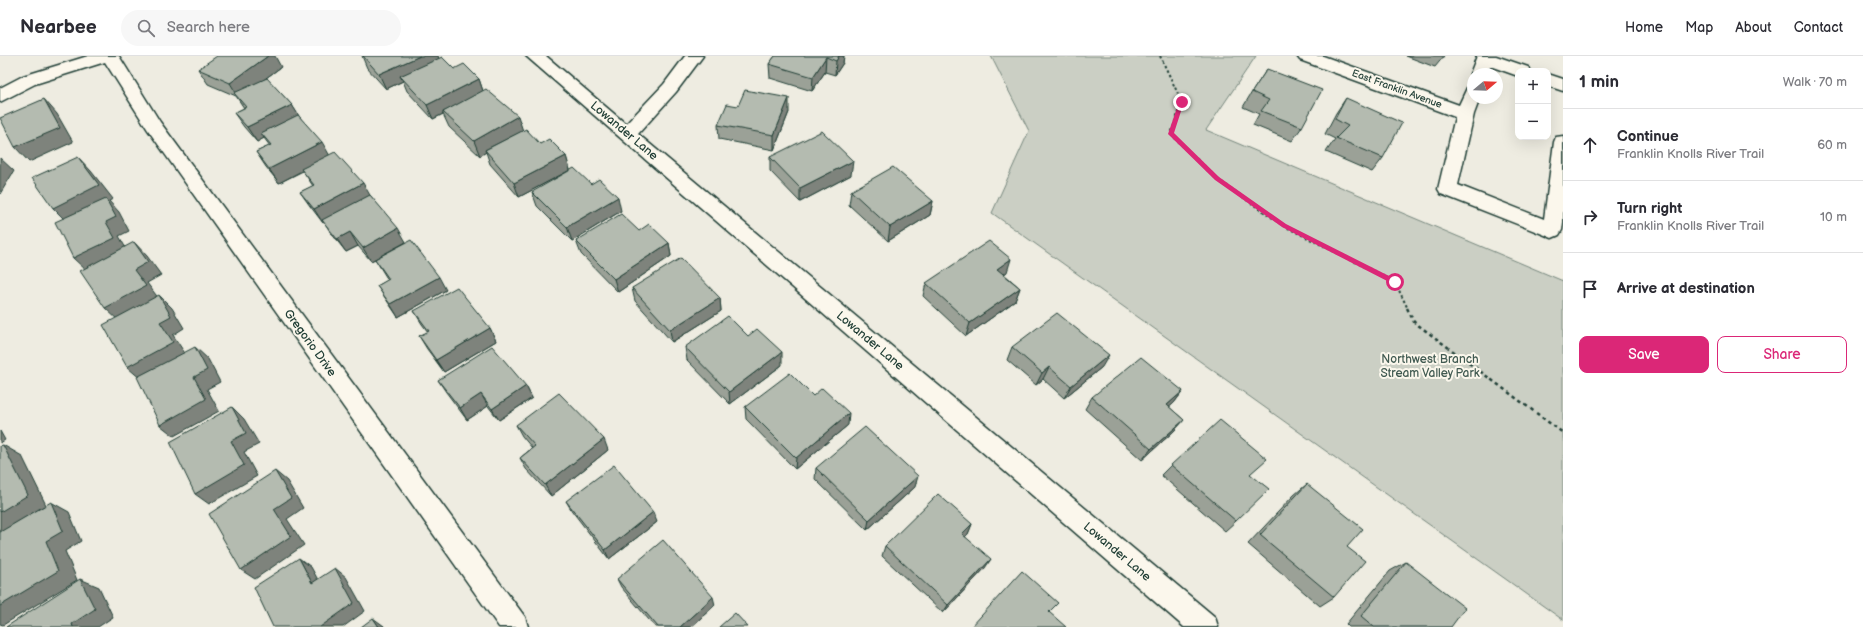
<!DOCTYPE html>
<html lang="en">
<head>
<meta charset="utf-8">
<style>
	body { margin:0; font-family:"Balsamiq Sans",sans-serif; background:#f7f7f7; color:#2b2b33 }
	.controls { position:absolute; right:12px; top:12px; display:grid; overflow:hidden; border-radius:8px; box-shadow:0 4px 16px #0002 }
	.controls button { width:36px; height:36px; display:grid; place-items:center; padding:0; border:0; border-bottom:1px solid #e1e1e2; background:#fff; color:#2b2b33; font:20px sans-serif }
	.compass { position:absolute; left:1467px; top:12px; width:36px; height:36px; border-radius:50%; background:#fff; box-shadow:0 4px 16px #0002; rotate:71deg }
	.stop { position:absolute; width:12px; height:12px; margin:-9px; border:3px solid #db2777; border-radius:50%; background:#fff }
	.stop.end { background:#db2777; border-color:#fff; box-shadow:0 1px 4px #0008 }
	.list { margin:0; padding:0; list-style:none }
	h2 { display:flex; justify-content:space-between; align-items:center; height:52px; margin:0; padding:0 16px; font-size:17px }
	h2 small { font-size:13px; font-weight:400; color:#7c7c81 }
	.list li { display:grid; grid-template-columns:26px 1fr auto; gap:12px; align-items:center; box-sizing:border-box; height:72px; padding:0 16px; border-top:1px solid #e1e1e2 }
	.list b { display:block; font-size:15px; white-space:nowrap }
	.list p { margin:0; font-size:13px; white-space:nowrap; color:#7c7c81 }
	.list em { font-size:13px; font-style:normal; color:#7c7c81 }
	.actions { display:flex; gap:8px; padding:12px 16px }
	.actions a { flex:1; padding:9px 0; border:1px solid #db2777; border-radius:8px; text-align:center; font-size:14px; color:#db2777 }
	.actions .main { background:#db2777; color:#fff }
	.icon { flex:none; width:22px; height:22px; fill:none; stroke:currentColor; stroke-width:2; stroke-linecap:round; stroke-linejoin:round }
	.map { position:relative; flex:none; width:1563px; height:571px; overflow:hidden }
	header { display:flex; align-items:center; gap:24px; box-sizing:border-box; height:56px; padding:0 20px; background:#fff; border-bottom:1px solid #e1e1e2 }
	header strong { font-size:19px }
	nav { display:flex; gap:22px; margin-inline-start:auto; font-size:14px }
	.search { width:280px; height:36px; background:#f7f7f7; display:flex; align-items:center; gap:10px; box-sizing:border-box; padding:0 14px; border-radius:22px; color:#7c7c81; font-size:15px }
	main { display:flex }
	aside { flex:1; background:#fff }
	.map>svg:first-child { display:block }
</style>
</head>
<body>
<header>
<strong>Nearbee</strong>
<div class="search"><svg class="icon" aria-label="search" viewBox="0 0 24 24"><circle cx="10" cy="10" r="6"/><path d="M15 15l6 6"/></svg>Search here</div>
<nav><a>Home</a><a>Map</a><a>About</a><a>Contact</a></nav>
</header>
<main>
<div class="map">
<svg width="1563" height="571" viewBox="0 0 1563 571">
	<rect width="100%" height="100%" fill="#eeece1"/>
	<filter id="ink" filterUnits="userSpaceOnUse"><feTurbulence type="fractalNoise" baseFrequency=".025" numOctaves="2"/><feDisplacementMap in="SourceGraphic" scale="8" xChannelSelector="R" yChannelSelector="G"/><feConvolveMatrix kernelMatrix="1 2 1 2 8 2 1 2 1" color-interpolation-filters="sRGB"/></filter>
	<g filter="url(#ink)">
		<path fill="#cbcfc4" stroke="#75867c" d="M991 0H1256L1206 74 1563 225V564L992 157 1029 75Z"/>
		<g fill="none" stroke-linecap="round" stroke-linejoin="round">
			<g stroke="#1f3d34" stroke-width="3">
				<g id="minor">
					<path d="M88 0H119L160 66 525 561 528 571H499L148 74 105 6 35 28 0 46V32L23 20Z"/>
					<path d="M526 0H546L626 68 664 28 685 0H703L676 36 638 78 1215 561 1218 571H1184Z"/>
					<path d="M1297 0H1323L1459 49 1467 32 1473 30V42H1480L1474 58 1458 129 1544 163 1554 86 1556 81 1563 80V166L1562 174 1559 179 1552 182 1545 179 1441 138 1438 133 1455 61 1300 4Z"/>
					<path d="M1477 0H1496L1528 11 1531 15H1518V20L1490 10 1488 18H1473V22L1470 18Z"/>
					<path d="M1548 18 1563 23V35L1548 30Z"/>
				</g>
			</g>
			<path stroke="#1f3d34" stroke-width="2" stroke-dasharray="2.5 2.5" stroke-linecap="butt" d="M1160 0 1182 46 1171 78 1217 123 1284 170 1395 226 1408 253"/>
			<path stroke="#1f3d34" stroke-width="2.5" stroke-dasharray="3.5 3.5" stroke-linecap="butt" d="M1407 252 1414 266 1563 377"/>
			<use href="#minor" fill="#fbf7ec" fill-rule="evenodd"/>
		</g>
		<g fill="#9ba197" stroke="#1f3d34">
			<path d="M362 0H438L439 3 454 13 479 23 483 35 523 75 540 88 566 100 570 114 519 141 490 108 486 96 480 100 449 71 443 58 433 63 407 35 403 25 386 33 367 12Z"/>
			<path d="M775 0H844L843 7 835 19 825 16 812 35 770 22 769 8Z"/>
			<path d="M1406 0H1444L1435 11Z"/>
			<path d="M281 11 266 22 292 49 298 59 329 99 370 139 406 186 390 195 446 234 398 261 377 230 388 224 375 203 371 205 358 190 346 196 331 177 324 166 323 167 310 150 300 136 313 130 303 115 279 127 266 111 256 96 270 90 264 82 257 86 244 71 234 57 244 52 236 40 208 28 198 13Z"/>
			<path d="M1267 13 1302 71 1292 85 1253 69 1259 58 1243 51 1252 36Z"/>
			<path d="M1346 42 1383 102 1372 116 1326 96 1335 83 1325 78 1336 57Z"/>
			<path d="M738 50 789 56 774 94 719 83 718 69Z"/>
			<path d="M770 101 851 119 800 146 770 115Z"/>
			<path d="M851 135 933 145 930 159 888 185 849 149Z"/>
			<path d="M532 136 621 155 572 185 537 150Z"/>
			<path d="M576 185 669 187 671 200 618 236 581 198Z"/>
			<path d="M1007 216 1004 218 1020 232 1015 245 966 280 923 240 926 227Z"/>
			<path d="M632 232 720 242 721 255 672 286 635 245Z"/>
			<path d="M414 255 490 272 496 285 444 316 427 293 419 280 428 276 422 268Z"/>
			<path d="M748 280 782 309 730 348 687 304 685 291Z"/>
			<path d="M1012 291 1102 311 1064 342 1043 323 1036 329 1007 304Z"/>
			<path d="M438 324 526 330 532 342 499 364 488 350 467 364 446 336Z"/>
			<path d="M1183 335 1174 347 1169 351 1184 364 1174 375 1142 404 1085 353 1092 341Z"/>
			<path d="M745 351 848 369 795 413 746 363Z"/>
			<path d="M516 369 608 394 551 440 526 413 520 402 532 392 522 380Z"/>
			<path d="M1171 409 1250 418 1236 465 1225 475 1161 419Z"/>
			<path d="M816 412 915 431 867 474 815 423Z"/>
			<path d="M1307 428 1347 491 1334 541 1320 550 1248 488 1294 439Z"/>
			<path d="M566 445 657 466 609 503 572 455Z"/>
			<path d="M972 468 968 478 965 480 985 512 943 557 882 500 885 490Z"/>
			<path d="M1406 506 1451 571H1349L1346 568 1390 515Z"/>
			<path d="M617 523 715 549 691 571H655L621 531Z"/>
		</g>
		<g fill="#7e837b" stroke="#1f3d34">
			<path d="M268 0H275L281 11 239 42 230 27Z"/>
			<path d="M420 0H438L441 8 400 20 403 25 386 33 379 18Z"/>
			<path d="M839 0H844L843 7 835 19 836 5Z"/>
			<path d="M826 1 825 16 812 35 813 21Z"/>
			<path d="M479 23 484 38 443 56V58L433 63 427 49Z"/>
			<path d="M789 42V56L774 94V79Z"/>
			<path d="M44 43 57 58 73 86 29 106 15 91Z"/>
			<path d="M292 49 301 63 261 77 264 82 257 86 247 71Z"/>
			<path d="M518 60 523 75 485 94 486 96 480 100 474 85Z"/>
			<path d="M322 86 330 100 279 127 269 113Z"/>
			<path d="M566 100 570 114 519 141 514 127Z"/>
			<path d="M78 101 91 115 113 143 109 145 119 156 129 175 119 180 128 196 87 215 73 202 67 166 53 152Z"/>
			<path d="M0 102 14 115 0 138Z"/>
			<path d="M853 105 851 119 800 146V132Z"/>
			<path d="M363 127 371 141 323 167 314 153Z"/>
			<path d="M618 141 621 155 572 185 567 171Z"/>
			<path d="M933 145 930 159 888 185 890 171Z"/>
			<path d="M398 172 406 186 371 205 363 192Z"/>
			<path d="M350 176 358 190 346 196 337 183Z"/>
			<path d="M134 186 147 200 161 219 147 227 159 243 119 265 105 252 134 214Z"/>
			<path d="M669 187 671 200 618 236 614 223Z"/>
			<path d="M1011 203 1007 216 993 226 997 213Z"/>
			<path d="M439 221 446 234 398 261 390 248Z"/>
			<path d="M1020 232 1015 245 966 280 970 267Z"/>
			<path d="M159 239 172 252 184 272 173 279 186 299 142 324 127 311 160 266Z"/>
			<path d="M720 242 721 255 672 286 670 274Z"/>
			<path d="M490 272 496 285 444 316 436 304Z"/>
			<path d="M195 291 208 303 220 326 207 333 219 355 174 380 160 369 194 321Z"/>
			<path d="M782 296V309L730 348 729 336Z"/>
			<path d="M1109 299 1102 311 1064 342 1071 330Z"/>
			<path d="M1049 311 1043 323 1036 329 1042 317Z"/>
			<path d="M526 330 532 342 499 364 492 353Z"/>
			<path d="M1183 335 1174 347 1158 361 1167 349Z"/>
			<path d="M481 338 488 350 467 364 460 352Z"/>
			<path d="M232 351 244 363 259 388 244 396 257 420 209 448 195 438 231 385Z"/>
			<path d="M849 357 848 369 795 413 796 402Z"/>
			<path d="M1184 364 1174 375 1142 404 1151 393Z"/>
			<path d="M0 375 5 384 0 387Z"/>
			<path d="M604 383 608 394 551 440 545 429Z"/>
			<path d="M3 389 22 400 46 449 0 477V456Z"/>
			<path d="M275 415 287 425 303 452 287 463 304 489 255 523 241 514 274 453Z"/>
			<path d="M918 420 915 431 867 474 869 464Z"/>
			<path d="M51 446 69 456 81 485 65 495 77 524 3 569 0 568V550L46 485Z"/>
			<path d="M653 456 657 466 609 503 605 494Z"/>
			<path d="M972 468 968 478 958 488 962 478Z"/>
			<path d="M299 502 311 511 324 535 312 527Z"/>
			<path d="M991 503 985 512 943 557 948 549Z"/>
			<path d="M335 512 346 521 365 555 343 571H320Z"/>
			<path d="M80 523 99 531 113 561 98 571H73L72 568Z"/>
			<path d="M713 541 715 549 691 571H680Z"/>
			<path d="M373 562 384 570V571H379Z"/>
		</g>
		<g fill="#b4bbb0" stroke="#1f3d34">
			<path d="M217 0H268L230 27 198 13Z"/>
			<path d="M363 0H420L379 18Z"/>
			<path d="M775 0H839L836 5 826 1 813 21 769 8Z"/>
			<path d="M442 1 454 13 464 8 479 23 427 49 400 20Z"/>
			<path d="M1267 13 1322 34 1302 71 1261 55 1269 44 1252 36Z"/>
			<path d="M267 22 292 49 247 71 234 57 246 51 234 37Z"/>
			<path d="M486 33 518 60 474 85 443 56Z"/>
			<path d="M745 34 789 42 774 79 718 69 727 48 738 50Z"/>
			<path d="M1346 42 1402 67 1383 102 1336 82 1348 70 1335 63Z"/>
			<path d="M44 43 60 72 15 91 0 62Z"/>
			<path d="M298 59 322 86 269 113 256 96 271 89 261 77Z"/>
			<path d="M526 73 540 88 549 83 566 100 514 127 485 94Z"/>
			<path d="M822 75 853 105 800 132 770 101Z"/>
			<path d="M335 96 363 127 314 153 300 136 314 129 301 113Z"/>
			<path d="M78 101 99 129 53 152 32 122Z"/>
			<path d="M893 111 933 145 890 171 851 135Z"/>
			<path d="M574 112 591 128 599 123 618 141 567 171 532 136Z"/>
			<path d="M370 139 398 172 363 192 350 176 337 183 322 164Z"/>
			<path d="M106 143 116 161 106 166 115 182 73 202 55 166Z"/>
			<path d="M621 158 639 175 649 168 669 187 614 223 576 185Z"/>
			<path d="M411 184 439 221 390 248 377 230 389 223 375 203Z"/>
			<path d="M989 185 1011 203 997 213 1020 232 970 267 926 227Z"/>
			<path d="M134 186 148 206 134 214 146 230 105 252 80 215Z"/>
			<path d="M681 202 720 242 670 274 632 232Z"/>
			<path d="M457 231 490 272 436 304 419 280 429 275 414 255Z"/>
			<path d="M159 239 171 260 160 266 173 286 127 311 103 269Z"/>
			<path d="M1057 257 1109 299 1071 330 1049 311 1042 317 1012 291Z"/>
			<path d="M728 260 748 280 757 273 782 296 729 336 685 291Z"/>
			<path d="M492 290 526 330 492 353 481 338 460 352 438 324Z"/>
			<path d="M195 291 207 314 194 321 206 343 160 369 137 321Z"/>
			<path d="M1141 301 1183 335 1167 349 1184 364 1151 393 1092 341Z"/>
			<path d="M790 317 813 340 822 332 849 357 796 402 745 351Z"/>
			<path d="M559 337 604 383 545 429 520 402 535 390 516 369Z"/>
			<path d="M232 351 246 377 231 385 244 409 195 438 170 386Z"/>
			<path d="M1220 364 1267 403 1250 418 1269 433 1236 465 1171 409Z"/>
			<path d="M865 371 918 420 869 464 816 412Z"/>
			<path d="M3 389 28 439 0 456V390Z"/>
			<path d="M614 409 653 456 605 494 566 445Z"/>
			<path d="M275 415 291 442 274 453 291 480 241 514 209 458Z"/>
			<path d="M1307 428 1363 473 1347 491 1365 505 1334 541 1260 479Z"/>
			<path d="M938 438 972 468 962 478 991 503 948 549 885 490Z"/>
			<path d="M51 446 63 475 46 485 58 515 0 550V476Z"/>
			<path d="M663 484 713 541 680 571H658L617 523Z"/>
			<path d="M299 502 312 527 335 512 354 547 320 571H273L254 531Z"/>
			<path d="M1406 506 1465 552 1451 571H1374L1361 560Z"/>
			<path d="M1022 515 1058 547 1049 556 1066 571H971Z"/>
			<path d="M80 523 95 553 72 568 73 571H6Z"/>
			<path d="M735 557 748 571H719Z"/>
			<path d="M373 562 379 571H361Z"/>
		</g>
	</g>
	<path fill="#db2777" d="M1182 44 1184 46 1174 77 1219 121 1286 168 1397 224V228H1393L1282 171 1215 124 1168 78 1179 46Z"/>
	<g text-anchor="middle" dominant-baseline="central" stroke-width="4" stroke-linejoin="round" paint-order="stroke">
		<g font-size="10" fill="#1f3d34" stroke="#fbf7ec">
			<text transform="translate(1397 33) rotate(20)">East Franklin Avenue</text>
		</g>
		<g font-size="12" fill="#1f3d34" stroke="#fbf7ec">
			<text transform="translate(624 75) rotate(40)">Lowander Lane</text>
			<text transform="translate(870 285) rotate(40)">Lowander Lane</text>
			<text transform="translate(310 287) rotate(54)">Gregorio Drive</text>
			<text transform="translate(1117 496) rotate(40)">Lowander Lane</text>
		</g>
		<g font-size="12" fill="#415a51" stroke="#fbf7ec">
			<text x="1430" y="303">Northwest Branch<tspan x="1430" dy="14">Stream Valley Park</tspan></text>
		</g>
	</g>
</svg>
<div class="controls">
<button>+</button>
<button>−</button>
</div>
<svg class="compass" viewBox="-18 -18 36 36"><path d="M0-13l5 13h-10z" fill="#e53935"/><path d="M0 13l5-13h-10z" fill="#7c7c81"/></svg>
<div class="stop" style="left:1395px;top:226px"></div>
<div class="stop end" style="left:1182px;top:46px"></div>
</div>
<aside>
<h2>1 min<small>Walk · 70 m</small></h2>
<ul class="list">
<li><svg class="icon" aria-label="ahead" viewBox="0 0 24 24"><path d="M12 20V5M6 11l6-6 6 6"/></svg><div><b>Continue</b><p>Franklin Knolls River Trail</p></div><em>60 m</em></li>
<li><svg class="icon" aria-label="right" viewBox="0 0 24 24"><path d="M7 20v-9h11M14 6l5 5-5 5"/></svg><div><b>Turn right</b><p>Franklin Knolls River Trail</p></div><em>10 m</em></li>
<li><svg class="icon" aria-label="arrive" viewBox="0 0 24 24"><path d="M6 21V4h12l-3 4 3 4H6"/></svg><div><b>Arrive at destination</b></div></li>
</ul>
<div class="actions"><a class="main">Save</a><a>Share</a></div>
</aside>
</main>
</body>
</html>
